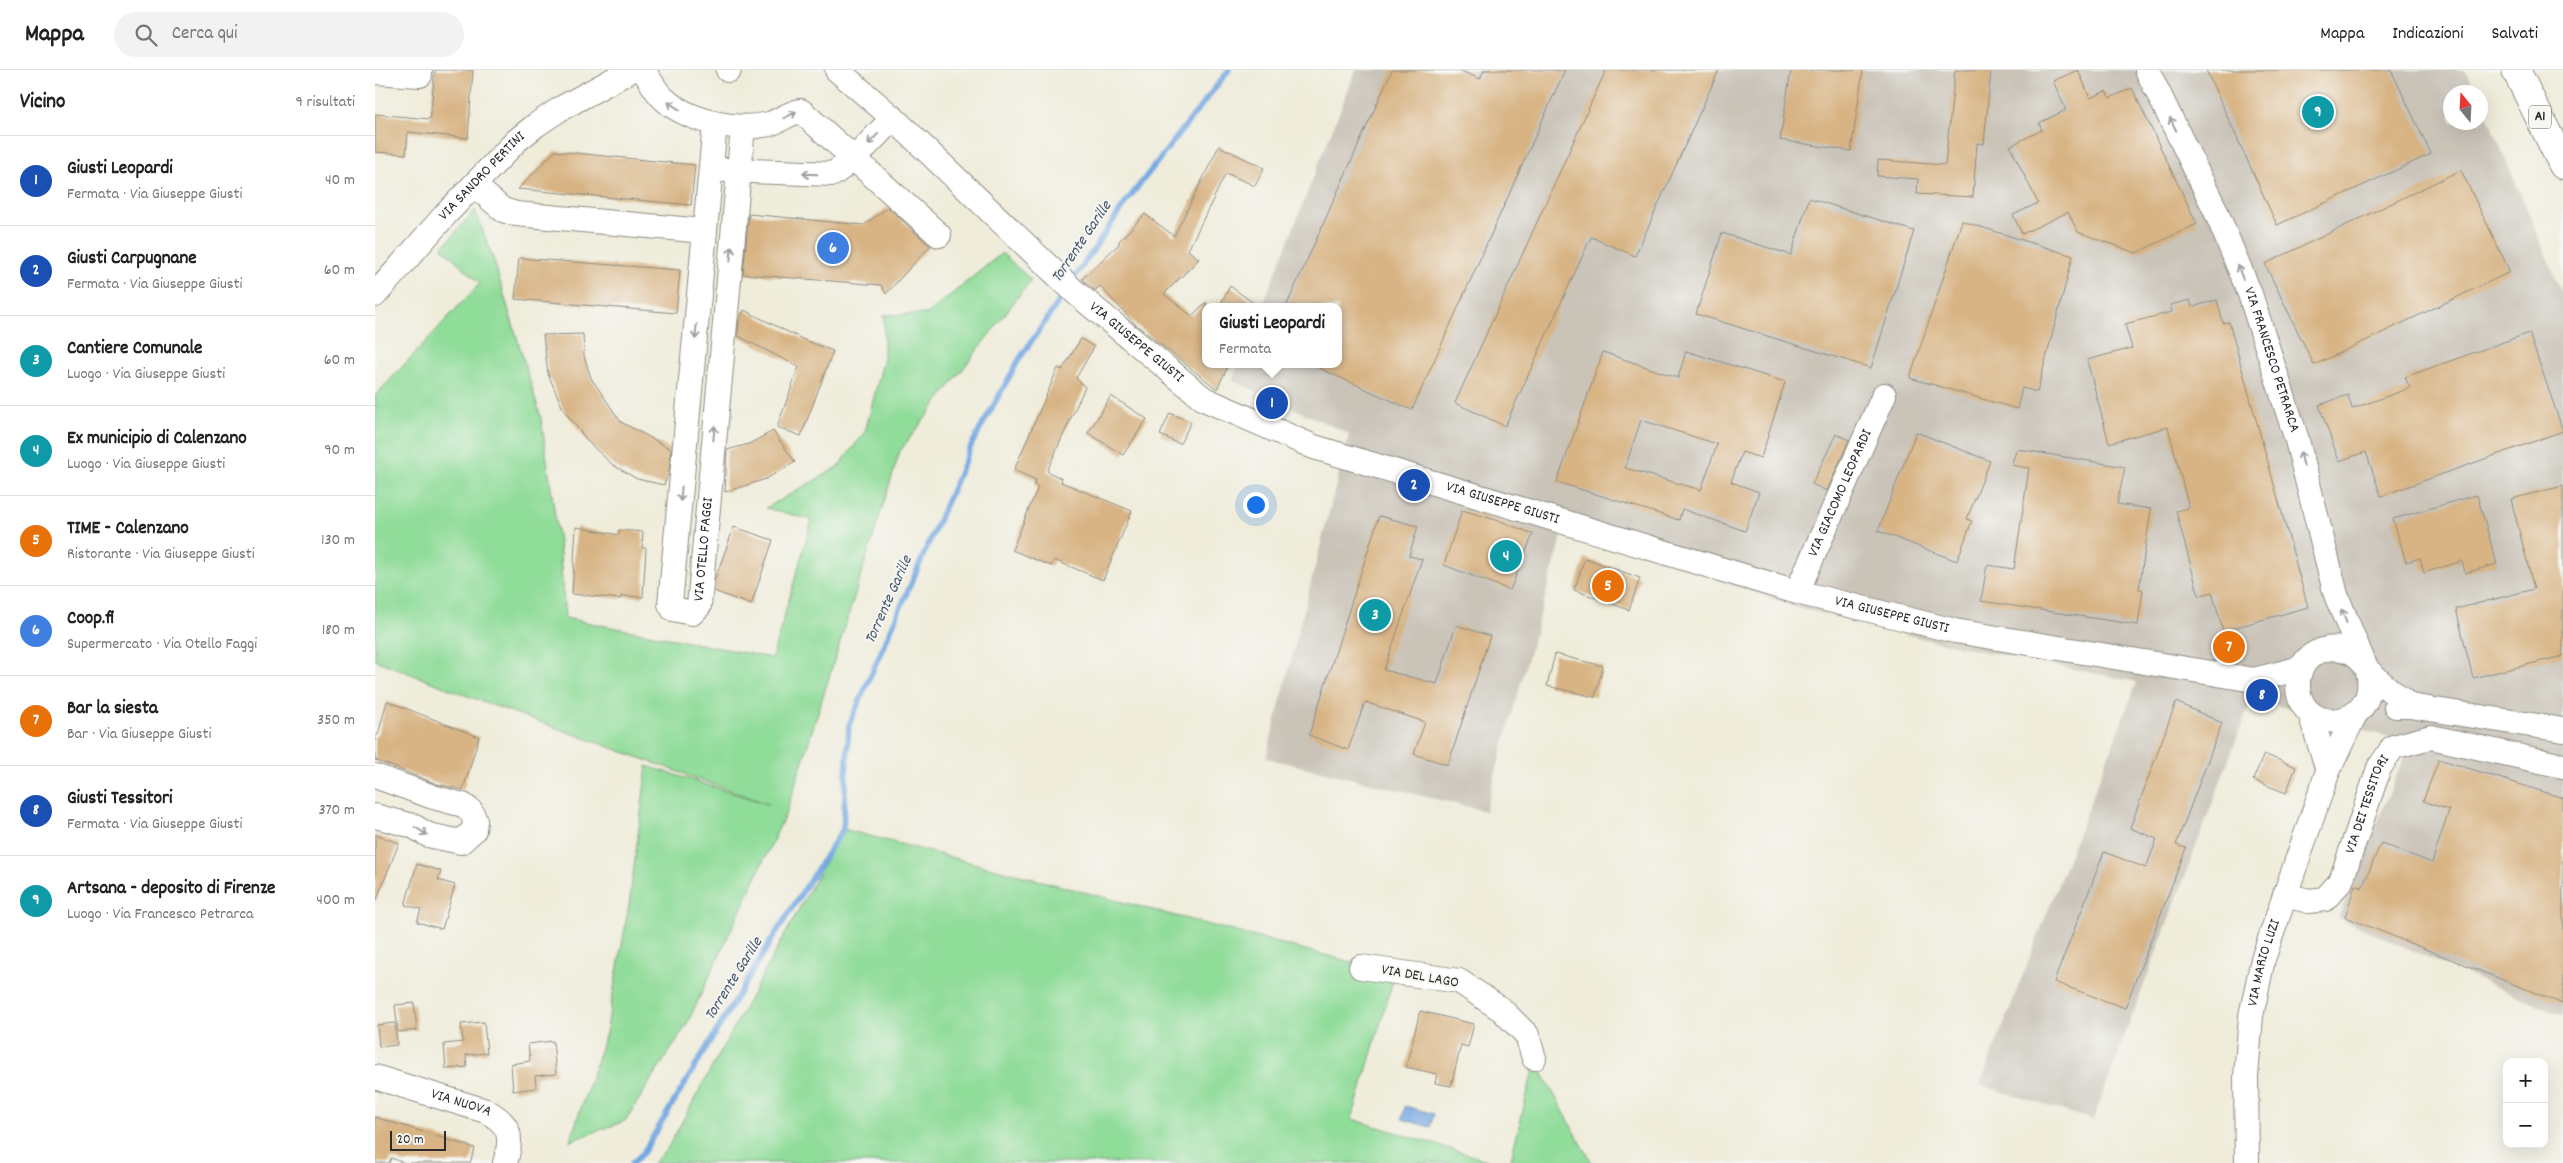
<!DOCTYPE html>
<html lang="it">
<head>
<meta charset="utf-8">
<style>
	body { margin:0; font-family:Dekko,sans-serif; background:#f2f2f2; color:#222 }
	.controls { position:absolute; right:15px; bottom:15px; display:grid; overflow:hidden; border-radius:10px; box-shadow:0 5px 20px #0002 }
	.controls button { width:45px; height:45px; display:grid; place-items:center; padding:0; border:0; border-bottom:1px solid #e0e0e0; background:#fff; color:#222; font:25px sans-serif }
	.compass { position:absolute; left:2068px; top:15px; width:45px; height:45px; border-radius:50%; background:#fff; box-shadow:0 5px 20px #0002; rotate:342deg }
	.scale { position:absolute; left:15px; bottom:12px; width:56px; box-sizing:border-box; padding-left:5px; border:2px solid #2b2b2b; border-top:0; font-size:14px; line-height:18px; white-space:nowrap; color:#2b2b2b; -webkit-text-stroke:4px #f6f6f2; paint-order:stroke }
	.you { position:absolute; left:880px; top:434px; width:18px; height:18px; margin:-12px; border:4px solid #fff; border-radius:50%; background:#1a73e8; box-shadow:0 0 0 8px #1a73e833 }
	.badge { display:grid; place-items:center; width:32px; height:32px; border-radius:50%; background:#c8321e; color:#fff; font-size:16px; font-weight:700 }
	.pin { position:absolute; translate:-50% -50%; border:2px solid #fff; box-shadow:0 1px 5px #0006 }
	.popup { position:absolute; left:827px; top:233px; width:140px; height:65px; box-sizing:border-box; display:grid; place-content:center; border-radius:10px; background:#fff; filter:drop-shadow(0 1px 4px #0005); font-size:16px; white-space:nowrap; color:#767676 }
	.popup b { font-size:19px; color:#222 }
	.popup::after { content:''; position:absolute; left:50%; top:100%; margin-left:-10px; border:10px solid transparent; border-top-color:#fff }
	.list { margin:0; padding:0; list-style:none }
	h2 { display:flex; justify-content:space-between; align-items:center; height:65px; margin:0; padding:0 20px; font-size:21px }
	h2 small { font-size:16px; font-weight:400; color:#767676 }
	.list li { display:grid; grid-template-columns:32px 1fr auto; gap:15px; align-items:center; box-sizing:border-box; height:90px; padding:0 20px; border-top:1px solid #e0e0e0 }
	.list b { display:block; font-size:19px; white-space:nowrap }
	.list p { margin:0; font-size:16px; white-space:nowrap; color:#767676 }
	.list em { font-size:16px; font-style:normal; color:#767676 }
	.icon { flex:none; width:28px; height:28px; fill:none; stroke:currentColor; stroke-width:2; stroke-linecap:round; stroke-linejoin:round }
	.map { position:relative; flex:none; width:2188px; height:1093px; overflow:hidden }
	header { display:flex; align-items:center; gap:30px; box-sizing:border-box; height:70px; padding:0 25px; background:#fff; border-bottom:1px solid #e0e0e0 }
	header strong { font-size:24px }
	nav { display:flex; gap:28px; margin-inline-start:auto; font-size:18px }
	.search { width:350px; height:45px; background:#f2f2f2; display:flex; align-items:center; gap:12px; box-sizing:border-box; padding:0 18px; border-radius:28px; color:#767676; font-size:19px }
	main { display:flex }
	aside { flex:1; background:#fff }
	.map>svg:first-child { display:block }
</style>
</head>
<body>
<header>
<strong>Mappa</strong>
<div class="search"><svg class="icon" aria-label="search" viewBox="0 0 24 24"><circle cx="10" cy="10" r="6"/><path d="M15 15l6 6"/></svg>Cerca qui</div>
<nav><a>Mappa</a><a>Indicazioni</a><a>Salvati</a></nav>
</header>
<main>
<aside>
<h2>Vicino<small>9 risultati</small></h2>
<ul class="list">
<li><span class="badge" style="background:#1a4fb4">1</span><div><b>Giusti Leopardi</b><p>Fermata · Via Giuseppe Giusti</p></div><em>40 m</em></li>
<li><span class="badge" style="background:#1a4fb4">2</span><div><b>Giusti Carpugnane</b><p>Fermata · Via Giuseppe Giusti</p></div><em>60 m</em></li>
<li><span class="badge" style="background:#0f9aa8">3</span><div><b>Cantiere Comunale</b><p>Luogo · Via Giuseppe Giusti</p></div><em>60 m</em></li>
<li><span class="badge" style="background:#0f9aa8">4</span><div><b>Ex municipio di Calenzano</b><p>Luogo · Via Giuseppe Giusti</p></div><em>90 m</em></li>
<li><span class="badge" style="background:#e8710a">5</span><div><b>TIME - Calenzano</b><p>Ristorante · Via Giuseppe Giusti</p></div><em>130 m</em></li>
<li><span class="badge" style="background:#3f7fe0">6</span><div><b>Coop.fi</b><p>Supermercato · Via Otello Faggi</p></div><em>180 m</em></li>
<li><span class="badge" style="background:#e8710a">7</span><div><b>Bar la siesta</b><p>Bar · Via Giuseppe Giusti</p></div><em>350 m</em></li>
<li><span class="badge" style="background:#1a4fb4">8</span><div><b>Giusti Tessitori</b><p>Fermata · Via Giuseppe Giusti</p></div><em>370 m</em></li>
<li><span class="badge" style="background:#0f9aa8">9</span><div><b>Artsana - deposito di Firenze</b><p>Luogo · Via Francesco Petrarca</p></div><em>400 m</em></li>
</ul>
</aside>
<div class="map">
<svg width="2188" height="1093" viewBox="0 0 2188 1093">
	<rect width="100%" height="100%" fill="#f6f6f2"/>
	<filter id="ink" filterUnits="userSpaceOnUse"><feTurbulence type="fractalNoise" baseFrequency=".02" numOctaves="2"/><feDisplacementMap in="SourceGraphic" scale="10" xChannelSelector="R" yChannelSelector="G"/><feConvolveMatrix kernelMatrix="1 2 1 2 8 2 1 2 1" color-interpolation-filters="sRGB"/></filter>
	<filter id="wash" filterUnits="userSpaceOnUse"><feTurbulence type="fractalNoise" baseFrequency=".0096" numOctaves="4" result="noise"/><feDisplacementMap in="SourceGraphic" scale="20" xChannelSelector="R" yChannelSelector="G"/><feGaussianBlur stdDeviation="1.12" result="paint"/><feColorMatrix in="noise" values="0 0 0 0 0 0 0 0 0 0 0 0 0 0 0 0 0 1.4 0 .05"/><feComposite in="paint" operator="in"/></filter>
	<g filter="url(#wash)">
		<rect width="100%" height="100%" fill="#efecda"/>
		<path fill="#c9c3b8" d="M981 0H2090L2102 22H2076V52H2106V31L2188 225V946L1963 848 2035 673 1877 628 1718 1050 1605 1015 1762 612 1562 572 1417 536 1190 456 1110 741 891 688 974 364 857 310 864 294H963V237H887Z"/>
		<g fill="#90dc99" stroke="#5e8462">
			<path d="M100 140 118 188 166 348 184 473 190 548 397 588 437 450 391 438 463 397 490 362 509 288V245L552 244 627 183 656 210 525 381 412 741 311 956 250 1051 195 1071 231 963 254 835 272 696 393 734 95 627 0 590V326L105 213 67 178Z"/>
			<path d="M468 759 1007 900 1019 907 977 1049 1121 1093H278L292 1079Z"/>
			<path d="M1159 988 1217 1093H1135L1157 1004Z"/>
		</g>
		<path fill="#75a8e2" stroke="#506a86" d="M1030 1036 1059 1044 1055 1057 1027 1049Z"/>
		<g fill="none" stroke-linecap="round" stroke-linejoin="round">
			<g stroke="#75a8e2" stroke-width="5.5">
				<path d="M697 211 751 132 854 0"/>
				<path d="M257 1093 268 1083 397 869 468 759 474 655 598 372 645 288 691 221"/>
			</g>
		</g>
		<g id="blocks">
			<g fill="#d8b484" fill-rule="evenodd">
				<path d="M60 0H98L93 68 33 62 31 84 0 82V44L55 49Z"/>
				<path d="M1017 0H1084L1105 9 1109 0H1190L1037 340 935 294H963V237H911Z"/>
				<path d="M1231 0H1344L1260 186 1216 167 1130 356 1080 333Z"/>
				<path d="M1416 0H1488L1476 81 1405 70Z"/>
				<path d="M1580 0H1616L1609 74 1602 73 1598 127 1542 124 1543 109 1502 106 1503 90 1570 95Z"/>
				<path d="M1703 0 1715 28 1731 21 1735 28 1757 18 1822 154 1761 183 1703 162 1693 142 1647 164 1638 145 1663 133 1635 76 1667 60 1664 53 1691 40 1678 11Z"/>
				<path d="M1831 0H2016L2056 84 1902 155Z"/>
				<path d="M844 76 889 98 880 116 851 103 813 180 824 189 789 224 817 246 831 232V294H854L842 319 760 254 725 216 720 221 707 209 745 173 743 172 770 144 799 166Z"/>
				<path d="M180 81 320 95 316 135 143 119Z"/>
				<path d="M2086 100 2135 202 1939 295 1890 194Z"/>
				<path d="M1434 128 1539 161 1496 298 1321 244 1347 163 1416 185Z"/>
				<path d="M513 137 555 176 511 224 506 215 368 204 374 144 489 155Z"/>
				<path d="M1587 151 1698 186 1662 322 1647 318 1642 339 1535 308Z"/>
				<path d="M144 188 305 200 301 243 140 229Z"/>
				<path d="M855 216 884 237H844Z"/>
				<path d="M1815 230 1817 237 1842 230 1848 253 1854 252 1933 537 1848 561 1837 522 1824 526 1801 441 1814 438 1793 357 1734 373 1712 290 1757 278 1750 254 1797 242 1795 235Z"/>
				<path d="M369 240 427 269 458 281 426 366 402 357 424 297 363 266 364 251Z"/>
				<path d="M2154 263 2188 361 2006 426 1991 382 1964 391 1944 335 1973 325 1977 339 2035 318 2030 307Z"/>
				<path d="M208 264 209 286 216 308 246 352 296 379 294 403 289 415 262 409 238 395 213 372 188 339 173 304 168 265Z"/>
				<path d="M706 269 719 277 701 308 710 317 672 401 687 409 686 412 757 441 728 510 679 490 676 496 637 480 663 417 659 415 661 410 639 400 683 298 687 300Z"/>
				<path d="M1311 281 1410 312 1386 388 1367 382 1356 412 1384 422 1370 461 1307 439 1304 450 1182 412 1228 282 1303 308ZM1266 350 1342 374 1326 420 1250 398Z"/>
				<path d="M736 326 772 349 748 385 713 363Z"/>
				<path d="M795 343 816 352 805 374 785 365Z"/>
				<path d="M398 361 420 392 391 409 350 422 352 380 374 374Z"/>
				<path d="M1541 362 1615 391 1592 449 1597 451 1582 491 1503 461Z"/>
				<path d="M1461 364 1474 370 1452 421 1437 414Z"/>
				<path d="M1642 379 1750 397 1742 434 1776 439 1764 519 1768 520 1763 555 1606 531 1612 495 1639 499 1654 398 1636 395Z"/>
				<path d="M2188 416V586L2098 608 2081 539 2159 519 2136 429Z"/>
				<path d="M2102 425 2122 494 2090 503 2087 491 2049 503 2045 488 2031 492 2018 449Z"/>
				<path d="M1087 440 1128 452 1158 464 1135 520 1069 495Z"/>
				<path d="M1004 446 1043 456 1034 486 1047 489 1009 600 1062 614 1081 555 1115 566 1073 695 1039 684 1050 652 990 632 973 680 934 665Z"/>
				<path d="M201 457 244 465V460L268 462 267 478H271L268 527 246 526V529L197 524Z"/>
				<path d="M359 457 398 470 376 535 339 521 340 509Z"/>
				<path d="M1210 488 1265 508 1254 540 1199 520Z"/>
				<path d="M1180 584 1228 596 1220 627 1172 616Z"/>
				<path d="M12 631 104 667 88 720 62 714 0 690V666L3 665Z"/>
				<path d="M1801 632 1847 653 1801 775 1811 778 1750 938 1679 912 1729 782 1771 798 1782 769 1755 758Z"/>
				<path d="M1889 684 1921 697 1911 723 1878 710Z"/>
				<path d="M2064 689 2188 728V934L1970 847 1980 815 1987 818 2006 773 2057 793 2074 740 2048 731Z"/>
				<path d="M0 765 24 773 1 831 0 830Z"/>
				<path d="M42 794 66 801 63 810 80 815 67 859 42 852 46 839 30 835Z"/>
				<path d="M39 933 42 960 23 962 20 935Z"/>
				<path d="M1045 941 1099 954 1093 977 1086 975 1076 1016 1060 1013 1062 1004 1031 997Z"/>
				<path d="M109 952 112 983 91 985 92 997 71 999 69 974 88 972 86 954Z"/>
				<path d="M20 953 22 975 4 977 2 955Z"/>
				<path d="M178 971 181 1004 160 1006 161 1018 138 1021 136 994 155 991 153 974Z"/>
				<path d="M0 1047 100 1078 95 1093H30L16 1088 14 1093H0Z"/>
			</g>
		</g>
	</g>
	<g filter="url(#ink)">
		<use href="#blocks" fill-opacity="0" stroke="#8d8c82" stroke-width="1"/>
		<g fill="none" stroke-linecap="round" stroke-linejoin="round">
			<g stroke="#8d8c82" stroke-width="26">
				<g id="minor">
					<path d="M353 0H354"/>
					<path id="s1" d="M462 0 518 48 701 223 829 329 939 377 1422 522 1580 561 1879 610 1926 598"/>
					<path id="s2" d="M1772 0 1840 139 1875 224 1922 370 1961 525 1988 591"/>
					<path d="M0 2 45 5V0"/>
					<path d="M270 3C276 11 281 22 288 28 312 51 362 62 394 54 405 51 415 42 426 41L564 165"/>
					<path id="s3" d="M340 54 295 534 298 539 317 543 324 536 368 57"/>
					<path d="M350 100 458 104 479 89 518 48"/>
					<path d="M99 115 128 140 141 144 329 161"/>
					<path id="s4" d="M0 225 71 144 141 71 161 55 185 39 256 0"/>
					<path id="s5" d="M1422 522 1509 325"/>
					<path d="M1993 601C2006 661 1924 667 1923 616 1922 605 1927 593 1936 586 1952 575 1975 575 1988 592 1991 596 1992 601 1997 604 2009 616 2022 626 2035 636"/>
					<path d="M2021 636H2035L2188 660"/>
					<path d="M1935 643 1953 701"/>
					<path d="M0 706 58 727 88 735 96 741 100 751 99 760 86 772 53 765 38 756 0 746"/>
					<path id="s6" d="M1910 825 1934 831 1950 829 1966 811 2004 698 2018 677 2056 667 2188 696"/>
					<path d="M986 897 1084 911 1127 940 1152 965 1159 988"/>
					<path id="s7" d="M0 1007 111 1041C136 1054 138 1067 130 1093"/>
					<path id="s8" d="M1872 1093 1871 1006 1876 946 1888 889 1953 701 1980 644"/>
				</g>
			</g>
			<g stroke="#8d8c82" stroke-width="30">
				<path id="highway" d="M2141 0 2188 95"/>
			</g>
			<use href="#minor" stroke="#fff" stroke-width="24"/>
			<use href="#highway" stroke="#fff" stroke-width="28"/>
		</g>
		<defs><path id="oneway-shaft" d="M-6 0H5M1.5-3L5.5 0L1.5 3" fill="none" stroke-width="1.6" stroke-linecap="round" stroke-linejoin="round" transform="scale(1.25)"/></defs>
		<g stroke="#a0a0a0">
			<use href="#oneway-shaft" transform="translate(299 36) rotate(-146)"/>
			<use href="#oneway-shaft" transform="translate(415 45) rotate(-26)"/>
			<use href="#oneway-shaft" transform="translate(1798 54) rotate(-116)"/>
			<use href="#oneway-shaft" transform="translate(498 69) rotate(134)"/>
			<use href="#oneway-shaft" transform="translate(435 104) rotate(-178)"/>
			<use href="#oneway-shaft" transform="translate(356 184) rotate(-84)"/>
			<use href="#oneway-shaft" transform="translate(1865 202) rotate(-112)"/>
			<use href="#oneway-shaft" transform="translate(321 262) rotate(95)"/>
			<use href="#oneway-shaft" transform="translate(339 363) rotate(-85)"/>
			<use href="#oneway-shaft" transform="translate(1927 389) rotate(-103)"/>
			<use href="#oneway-shaft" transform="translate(306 424) rotate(95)"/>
			<use href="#oneway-shaft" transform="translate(1969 546) rotate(-110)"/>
			<use href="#oneway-shaft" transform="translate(46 761) rotate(32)"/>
		</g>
	</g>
	<g text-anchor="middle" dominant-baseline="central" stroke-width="4" stroke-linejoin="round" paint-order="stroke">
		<rect fill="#f6f6f2" stroke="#686867" stroke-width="1" x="2154" y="35.5" width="22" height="23" rx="4"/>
		<g font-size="14" font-weight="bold" fill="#2b2b2b">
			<text x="2165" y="47">A1</text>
		</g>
		<g font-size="15" fill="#2b2b2b" stroke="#f6f6f2">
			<text stroke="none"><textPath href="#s4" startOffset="160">VIA SANDRO PERTINI</textPath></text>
			<text stroke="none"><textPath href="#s1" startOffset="405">VIA GIUSEPPE GIUSTI</textPath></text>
			<text stroke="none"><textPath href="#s2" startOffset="316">VIA FRANCESCO PETRARCA</textPath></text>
			<text stroke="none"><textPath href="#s5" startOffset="108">VIA GIACOMO LEOPARDI</textPath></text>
			<text stroke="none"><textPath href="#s1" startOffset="810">VIA GIUSEPPE GIUSTI</textPath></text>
			<text stroke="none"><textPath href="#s3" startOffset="574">VIA OTELLO FAGGI</textPath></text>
			<text stroke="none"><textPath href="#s1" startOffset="1215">VIA GIUSEPPE GIUSTI</textPath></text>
			<text stroke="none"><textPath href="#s6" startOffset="146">VIA DEI TESSITORI</textPath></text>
			<text stroke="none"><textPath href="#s8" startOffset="202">VIA MARIO LUZI</textPath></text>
			<text transform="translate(1045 907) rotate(10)">VIA DEL LAGO</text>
			<text stroke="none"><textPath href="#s7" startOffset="90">VIA NUOVA</textPath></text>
		</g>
		<g font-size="16" font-style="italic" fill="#45576b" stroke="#f6f6f2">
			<text transform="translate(707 172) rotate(-56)">Torrente Garille</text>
			<text transform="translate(514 530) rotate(-66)">Torrente Garille</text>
			<text transform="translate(359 909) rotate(-58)">Torrente Garille</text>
		</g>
	</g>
</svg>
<div class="controls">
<button>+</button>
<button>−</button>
</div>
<svg class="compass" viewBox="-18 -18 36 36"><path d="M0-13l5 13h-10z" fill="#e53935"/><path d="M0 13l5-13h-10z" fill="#767676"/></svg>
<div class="scale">20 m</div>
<div class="you"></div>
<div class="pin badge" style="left:897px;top:333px;background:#1a4fb4">1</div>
<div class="popup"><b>Giusti Leopardi</b>Fermata</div>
<div class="pin badge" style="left:1039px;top:415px;background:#1a4fb4">2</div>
<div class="pin badge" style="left:1000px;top:545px;background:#0f9aa8">3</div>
<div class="pin badge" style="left:1131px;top:486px;background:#0f9aa8">4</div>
<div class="pin badge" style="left:1233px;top:516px;background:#e8710a">5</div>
<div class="pin badge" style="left:458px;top:178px;background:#3f7fe0">6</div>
<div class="pin badge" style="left:1854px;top:577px;background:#e8710a">7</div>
<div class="pin badge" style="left:1887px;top:625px;background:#1a4fb4">8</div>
<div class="pin badge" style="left:1943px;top:42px;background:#0f9aa8">9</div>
</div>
</main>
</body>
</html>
